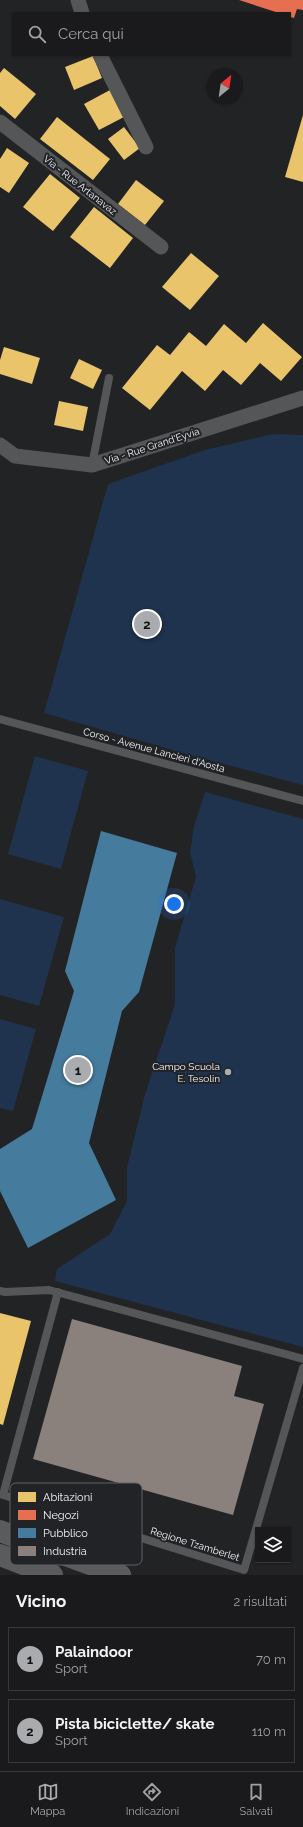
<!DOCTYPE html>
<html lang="it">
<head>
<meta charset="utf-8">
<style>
	body { margin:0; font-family:Raleway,sans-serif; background:#272729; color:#f1f3f6 }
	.controls { position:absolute; right:12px; bottom:12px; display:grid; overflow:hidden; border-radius:0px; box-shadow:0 1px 3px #0004 }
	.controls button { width:36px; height:36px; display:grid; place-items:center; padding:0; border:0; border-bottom:1px solid #38383b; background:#1a1a1c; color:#f1f3f6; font:20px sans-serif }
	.compass { position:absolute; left:207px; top:68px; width:36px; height:36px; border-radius:50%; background:#1a1a1c; box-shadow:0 1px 3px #0004; rotate:29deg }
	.you { position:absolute; left:174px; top:904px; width:14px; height:14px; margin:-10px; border:3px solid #fff; border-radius:50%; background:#1a73e8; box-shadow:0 0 0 6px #1a73e833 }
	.badge { display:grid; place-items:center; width:26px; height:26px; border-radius:50%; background:#aaabae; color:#111; font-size:13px; font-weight:700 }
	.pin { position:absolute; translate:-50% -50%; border:2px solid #fff; box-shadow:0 1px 4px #0006 }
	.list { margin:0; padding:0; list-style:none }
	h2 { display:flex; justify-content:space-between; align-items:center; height:52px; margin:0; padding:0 16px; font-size:17px }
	h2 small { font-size:13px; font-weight:400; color:#9fa1a3 }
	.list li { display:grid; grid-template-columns:26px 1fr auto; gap:12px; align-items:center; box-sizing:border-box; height:64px; margin:0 8px 8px; padding:0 8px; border:1px solid #38383b; border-radius:0px }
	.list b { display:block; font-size:15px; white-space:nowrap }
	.list p { margin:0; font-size:13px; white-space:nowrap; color:#9fa1a3 }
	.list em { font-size:13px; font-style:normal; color:#9fa1a3 }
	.icon { flex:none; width:22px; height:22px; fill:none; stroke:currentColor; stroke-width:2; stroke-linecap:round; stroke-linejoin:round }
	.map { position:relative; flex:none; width:303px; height:1575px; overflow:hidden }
	.search { position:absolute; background:#1a1a1c; box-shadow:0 1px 3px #0004; left:12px; right:12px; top:12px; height:44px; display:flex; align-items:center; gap:10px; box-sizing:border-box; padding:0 14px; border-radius:0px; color:#9fa1a3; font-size:15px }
	.sheet { height:196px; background:#1a1a1c }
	nav { display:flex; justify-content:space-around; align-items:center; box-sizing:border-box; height:56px; border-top:1px solid #38383b; background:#1a1a1c; font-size:11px; color:#9fa1a3 }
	nav a { display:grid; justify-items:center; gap:2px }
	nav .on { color:#aaabae }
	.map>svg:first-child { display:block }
</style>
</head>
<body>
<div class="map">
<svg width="303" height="1575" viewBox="0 0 303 1575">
	<rect width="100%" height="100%" fill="#222325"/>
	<g fill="#1f334e">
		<path d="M273 434 303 435V785L190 755 44 713 108 484 205 450Z"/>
		<path d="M35 756 88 771 61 869 8 854Z"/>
		<path d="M205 792 303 819V1347L55 1281 57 1269 110 1234 127 1201V1167L145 1094 175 1004V948L196 877 190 852 194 826Z"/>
		<path d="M0 899 64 917 39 1006 0 995Z"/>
		<path d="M0 1019 36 1029 13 1111 0 1108Z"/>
	</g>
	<g fill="#e9c46a">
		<path d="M93 56 102 78 74 90 65 67Z"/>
		<path d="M4 68 36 94 15 119 0 106V73Z"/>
		<path d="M110 90 124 117 99 130 84 104Z"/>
		<path d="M303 115V182L285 177Z"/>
		<path d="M57 117 110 159 93 180 40 139Z"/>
		<path d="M124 127 140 148 124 160 108 139Z"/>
		<path d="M7 148 29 163 9 193 0 187V159Z"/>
		<path d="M50 174 80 198 53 231 23 207Z"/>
		<path d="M136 180 164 201 145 225 118 204Z"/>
		<path d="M94 207 133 238 110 268 70 237Z"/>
		<path d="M191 253 219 276 190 310 162 287Z"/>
		<path d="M263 323 302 357 281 381 260 363 241 385 223 370 205 391 182 371 150 410 122 388 157 345 170 355 189 332 206 346 224 324 246 343Z"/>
		<path d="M4 347 40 358 32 384 0 374V360Z"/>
		<path d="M79 359 102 370 93 389 70 378Z"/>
		<path d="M59 401 88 407 83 431 54 425Z"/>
		<path d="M0 1313 31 1321 3 1425 0 1424Z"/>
	</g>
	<path fill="#e76f51" d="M239 0H303V10L297 9 294 18 290 17V13H279Z"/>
	<path fill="#457b9d" d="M101 831 177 853 139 992 122 1011 89 1143 116 1200 28 1248 0 1191V1149L32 1129 74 991 65 971Z"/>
	<path fill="#8a817c" d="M72 1319 242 1366 234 1396 264 1404 233 1515 33 1459Z"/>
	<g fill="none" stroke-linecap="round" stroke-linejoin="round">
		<g stroke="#555657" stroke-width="8">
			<path d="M92 465 109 378"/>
			<path d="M0 719 303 801"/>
			<path d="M0 1291 5 1292 49 1290 303 1359"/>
			<path d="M58 1292 3 1495 244 1570 303 1368"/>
		</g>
		<g stroke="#555657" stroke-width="15">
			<path d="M78 0 82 13"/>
			<path d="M100 55 146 147"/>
			<path d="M0 122 161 247"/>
			<path d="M0 445 15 456 92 465 303 398"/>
		</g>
		<g stroke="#5a5b5c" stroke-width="22">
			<path d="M0 1531 120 1575"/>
			<path d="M0 1555 52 1575"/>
		</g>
	</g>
	<circle fill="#aaabae" stroke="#212326" stroke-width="1.5" cx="228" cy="1072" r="4"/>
	<g text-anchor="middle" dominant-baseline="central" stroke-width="4" stroke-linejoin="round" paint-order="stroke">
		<g font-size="10" fill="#f3f4f7" stroke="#212326">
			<text transform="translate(80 185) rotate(38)">Via - Rue Artanavaz</text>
			<text transform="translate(152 446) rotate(-18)">Via - Rue Grand'Eyvia</text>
			<text transform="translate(154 750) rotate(15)">Corso - Avenue Lancieri d'Aosta</text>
			<text transform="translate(195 1544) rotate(17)">Regione Tzamberlet</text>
		</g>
		<g font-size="10" fill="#f3f4f7" stroke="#212326" text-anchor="end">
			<text x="220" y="1066">Campo Scuola<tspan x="220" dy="12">E. Tesolin</tspan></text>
		</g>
	</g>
	<rect x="10" y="1483" width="132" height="82" rx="6" fill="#212326" stroke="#606265" stroke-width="1"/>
	<rect x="18" y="1492" width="18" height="10" fill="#e9c46a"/>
	<rect x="18" y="1510" width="18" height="10" fill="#e76f51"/>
	<rect x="18" y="1528" width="18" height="10" fill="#457b9d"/>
	<rect x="18" y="1546" width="18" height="10" fill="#8a817c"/>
	<g font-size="11" fill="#f3f4f7">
		<text x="43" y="1501">Abitazioni</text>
		<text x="43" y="1519">Negozi</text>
		<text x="43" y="1537">Pubblico</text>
		<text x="43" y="1555">Industria</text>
	</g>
</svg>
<div class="controls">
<button><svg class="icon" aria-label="layers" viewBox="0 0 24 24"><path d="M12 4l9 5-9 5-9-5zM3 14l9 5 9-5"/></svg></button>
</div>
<svg class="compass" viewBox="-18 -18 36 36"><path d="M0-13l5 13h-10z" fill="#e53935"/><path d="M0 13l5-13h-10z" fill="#9fa1a3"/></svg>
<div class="you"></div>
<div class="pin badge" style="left:78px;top:1070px">1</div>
<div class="pin badge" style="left:147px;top:624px">2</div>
<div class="search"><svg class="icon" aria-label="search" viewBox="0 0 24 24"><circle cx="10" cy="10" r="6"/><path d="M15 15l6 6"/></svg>Cerca qui</div>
</div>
<section class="sheet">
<h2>Vicino<small>2 risultati</small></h2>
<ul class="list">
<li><span class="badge">1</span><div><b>Palaindoor</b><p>Sport</p></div><em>70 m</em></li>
<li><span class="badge">2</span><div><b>Pista biciclette/ skate</b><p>Sport</p></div><em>110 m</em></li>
</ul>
</section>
<nav>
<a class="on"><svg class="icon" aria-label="map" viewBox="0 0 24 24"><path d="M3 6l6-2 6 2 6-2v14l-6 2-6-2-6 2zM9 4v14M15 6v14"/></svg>Mappa</a>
<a><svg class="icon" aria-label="directions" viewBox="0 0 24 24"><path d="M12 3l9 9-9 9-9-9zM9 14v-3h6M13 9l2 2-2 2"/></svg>Indicazioni</a>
<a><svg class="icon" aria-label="saved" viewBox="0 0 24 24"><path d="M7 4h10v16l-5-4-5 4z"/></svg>Salvati</a>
</nav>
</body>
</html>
